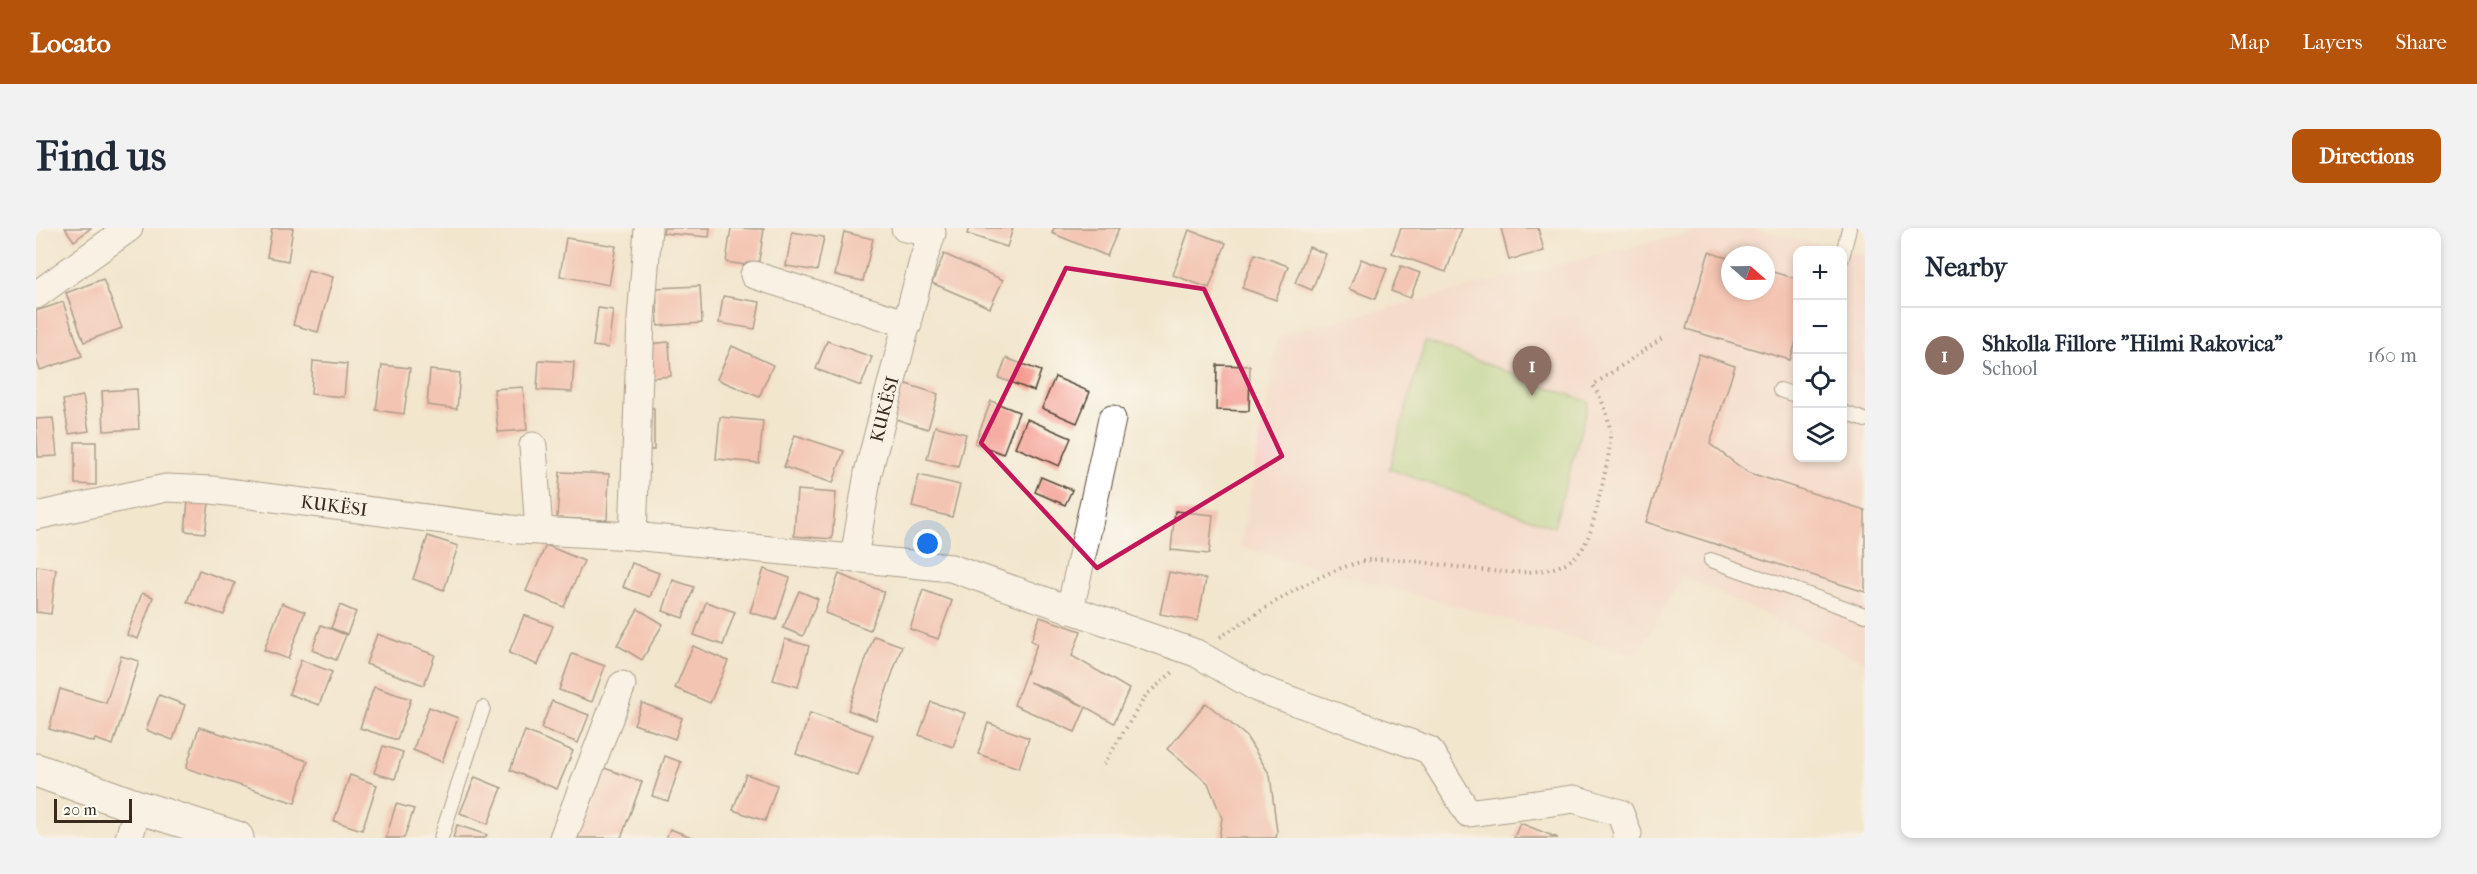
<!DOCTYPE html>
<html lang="en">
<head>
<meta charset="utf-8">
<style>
	body { margin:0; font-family:"IM FELL French Canon",serif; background:#f2f2f3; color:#1f2937 }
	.controls { position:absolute; right:18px; top:18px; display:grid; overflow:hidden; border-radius:12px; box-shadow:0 3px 9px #0003 }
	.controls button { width:54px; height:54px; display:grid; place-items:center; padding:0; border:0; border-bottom:2px solid #e0e1e3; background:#fff; color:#1f2937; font:30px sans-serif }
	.compass { position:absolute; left:1685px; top:18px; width:54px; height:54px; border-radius:50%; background:#fff; box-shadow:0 3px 9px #0003; rotate:110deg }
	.scale { position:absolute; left:18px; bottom:15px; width:78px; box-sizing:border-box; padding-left:6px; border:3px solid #3b2a1e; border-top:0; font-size:16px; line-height:21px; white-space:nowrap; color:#3b2a1e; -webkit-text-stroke:4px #fdfcf7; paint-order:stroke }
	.you { position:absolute; left:892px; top:316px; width:21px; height:21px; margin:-15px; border:4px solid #fff; border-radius:50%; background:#1a73e8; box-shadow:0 0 0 9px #1a73e833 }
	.badge { display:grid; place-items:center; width:39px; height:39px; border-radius:50%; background:#b45309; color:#fff; font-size:20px; font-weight:700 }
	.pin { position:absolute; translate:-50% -50px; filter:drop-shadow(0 2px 3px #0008) }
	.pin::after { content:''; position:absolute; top:32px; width:21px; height:18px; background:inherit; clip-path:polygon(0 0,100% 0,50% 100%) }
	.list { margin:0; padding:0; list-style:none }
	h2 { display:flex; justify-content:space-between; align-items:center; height:78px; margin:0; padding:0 24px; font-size:26px }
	h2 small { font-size:20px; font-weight:400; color:#747a83 }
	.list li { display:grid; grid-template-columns:39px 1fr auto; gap:18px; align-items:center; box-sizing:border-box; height:96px; padding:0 24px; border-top:2px solid #e0e1e3 }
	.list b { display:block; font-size:22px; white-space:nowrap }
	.list p { margin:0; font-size:20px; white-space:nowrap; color:#747a83 }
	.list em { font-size:20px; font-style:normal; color:#747a83 }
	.icon { flex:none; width:33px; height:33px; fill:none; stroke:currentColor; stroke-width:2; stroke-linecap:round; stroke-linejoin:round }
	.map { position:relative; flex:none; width:1829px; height:610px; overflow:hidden; border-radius:12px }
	header { display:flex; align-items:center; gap:36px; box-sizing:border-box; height:84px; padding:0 30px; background:#b45309; color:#fff }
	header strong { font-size:28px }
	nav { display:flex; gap:33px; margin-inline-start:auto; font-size:21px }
	.intro { display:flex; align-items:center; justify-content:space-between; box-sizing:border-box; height:144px; padding:0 36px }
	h1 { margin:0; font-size:42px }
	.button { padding:15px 27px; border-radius:12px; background:#b45309; color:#fff; font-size:21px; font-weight:700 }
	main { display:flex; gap:36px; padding:0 36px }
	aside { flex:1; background:#fff; border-radius:12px; box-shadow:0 3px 9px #0003 }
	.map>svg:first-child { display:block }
</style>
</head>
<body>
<header>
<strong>Locato</strong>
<nav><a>Map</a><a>Layers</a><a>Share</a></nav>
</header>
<div class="intro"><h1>Find us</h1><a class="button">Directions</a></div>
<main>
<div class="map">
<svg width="1829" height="610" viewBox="0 0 1829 610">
	<rect width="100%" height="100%" fill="#fdfcf7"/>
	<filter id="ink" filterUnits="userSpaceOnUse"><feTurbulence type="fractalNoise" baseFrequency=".0167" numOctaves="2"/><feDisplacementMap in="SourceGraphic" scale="12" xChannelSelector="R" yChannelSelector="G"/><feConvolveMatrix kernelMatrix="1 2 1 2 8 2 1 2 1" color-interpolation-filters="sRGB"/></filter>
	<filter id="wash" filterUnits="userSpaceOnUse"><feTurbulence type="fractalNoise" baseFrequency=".008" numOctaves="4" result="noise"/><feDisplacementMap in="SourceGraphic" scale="24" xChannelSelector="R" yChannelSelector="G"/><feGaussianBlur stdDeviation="1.35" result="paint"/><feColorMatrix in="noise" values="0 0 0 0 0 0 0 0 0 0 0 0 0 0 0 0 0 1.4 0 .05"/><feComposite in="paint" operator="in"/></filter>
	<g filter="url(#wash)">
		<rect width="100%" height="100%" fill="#f2e6cd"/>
		<path fill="#f7d0ca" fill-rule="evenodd" d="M1671 0H1716L1829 27V434L1646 348 1601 427 1204 319 1243 107ZM1762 22H1806V230H1762ZM1694 27H1730V63H1694Z"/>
		<path fill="#a5d07d" stroke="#707d4e" stroke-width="1.5" d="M1389 113 1553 174 1518 299 1353 241Z"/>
		<g id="blocks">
			<g fill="#f49b8f" fill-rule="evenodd">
				<path d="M29 0H55L38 13Z"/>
				<path d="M236 0H257L252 33 231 29Z"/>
				<path d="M628 0H674L673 9 627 5Z"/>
				<path d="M695 0 728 1 722 39 690 34Z"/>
				<path d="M933 0H977L971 19 931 6Z"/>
				<path d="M1018 0H1083L1071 28 1016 5Z"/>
				<path d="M1365 0H1426L1410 44 1356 25Z"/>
				<path d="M1465 0H1502L1508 23 1473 32Z"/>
				<path d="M1153 2 1190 15 1173 60 1137 47Z"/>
				<path d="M756 4 788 9 781 43 750 38Z"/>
				<path d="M808 4 837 11 827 53 799 47Z"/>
				<path d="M530 10 580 18 573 57 524 48Z"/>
				<path d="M1273 19 1290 26 1276 62 1259 55Z"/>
				<path d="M1673 24 1694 31V63H1730V42L1762 51V108L1754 132 1650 101Z"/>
				<path d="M908 26 967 52 954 80 896 55Z"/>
				<path d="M1219 26 1252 38 1240 72 1206 60Z"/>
				<path d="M1325 31 1351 41 1339 71 1313 61Z"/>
				<path d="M1365 38 1384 45 1374 70 1355 63Z"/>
				<path d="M272 42 297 49 282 104 257 97Z"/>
				<path d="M67 51 86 100 48 114 30 65Z"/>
				<path d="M664 58 666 95 622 98 620 60Z"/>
				<path d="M687 68 724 74 719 101 683 95Z"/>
				<path d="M27 74 46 128 4 142 0 130V83Z"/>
				<path d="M562 80 577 82 572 120 557 118Z"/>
				<path d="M791 113 836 129 825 158 780 141Z"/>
				<path d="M633 114 635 148 613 150 611 116Z"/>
				<path d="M696 118 737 137 723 169 681 151Z"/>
				<path d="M1663 126 1699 138 1674 216 1711 244 1829 282V364L1610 294Z"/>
				<path d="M970 130 1005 143 998 163 963 150Z"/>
				<path d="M503 132 538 134 536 164 501 162Z"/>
				<path d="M277 133 311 136 308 169 275 166Z"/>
				<path d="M346 137 374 140 368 186 340 182Z"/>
				<path d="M1181 137 1214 138 1213 183 1180 182Z"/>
				<path d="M394 142 424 145 421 181 391 177Z"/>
				<path d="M1019 149 1054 164 1041 195 1006 180Z"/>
				<path d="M867 155 902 166 892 201 856 190Z"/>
				<path d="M487 159 491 202 462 204 458 161Z"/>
				<path d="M101 161 103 201 68 203 66 163Z"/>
				<path d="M47 168 53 203 33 206 27 172Z"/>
				<path d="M955 173 983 184 967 226 939 215Z"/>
				<path d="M608 179 618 180V222H607Z"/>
				<path d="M684 189 727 193 723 235 680 231Z"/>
				<path d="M17 190 21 228 2 229 0 191Z"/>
				<path d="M991 191 1035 210 1023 238 979 219Z"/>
				<path d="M899 198 930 206 922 239 891 231Z"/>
				<path d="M759 207 808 223 797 255 748 239Z"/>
				<path d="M39 214H60V257L39 256Z"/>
				<path d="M524 244 573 246 571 292 521 290Z"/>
				<path d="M883 247 924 257 916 289 876 279Z"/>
				<path d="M1005 249 1036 262 1029 277 999 264Z"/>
				<path d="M761 262 800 265 796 311 758 308Z"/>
				<path d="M152 273 173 275 169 305 149 303Z"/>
				<path d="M1139 283 1177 287 1173 326 1135 322Z"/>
				<path d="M392 308 422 318 408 362 377 351Z"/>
				<path d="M510 317 548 333 528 379 490 363Z"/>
				<path d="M596 335 623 345 614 369 587 359Z"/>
				<path d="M0 338 20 341 15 386 0 384Z"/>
				<path d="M728 341 754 350 740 392 714 384Z"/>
				<path d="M163 342 199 355 188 387 151 374Z"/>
				<path d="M1133 344 1170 351 1162 393 1124 386Z"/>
				<path d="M803 346 848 364 834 402 789 385Z"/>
				<path d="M637 352 658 359 647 390 627 383Z"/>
				<path d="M887 362 916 373 902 411 874 401Z"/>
				<path d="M763 363 782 371 767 408 747 400Z"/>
				<path d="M106 365 117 369 102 411 91 407Z"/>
				<path d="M670 374 699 384 687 417 658 407Z"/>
				<path d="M246 375 269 384 252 431 228 422Z"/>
				<path d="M304 377 320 384 311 406 295 400Z"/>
				<path d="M602 381 627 396 606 432 581 417Z"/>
				<path d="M488 387 517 398 502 437 473 425Z"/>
				<path d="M1004 389 1045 403 1036 428 1093 461 1078 495 1050 479 1039 504 978 477 1001 416 995 413ZM993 454 1024 465 1048 478Z"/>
				<path d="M285 397 310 407 300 432 276 422Z"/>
				<path d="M341 406 399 427 388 457 330 436Z"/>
				<path d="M838 408 866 418 840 492 812 482Z"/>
				<path d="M749 411 773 418 762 459 737 452Z"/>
				<path d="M657 418 692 433 674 475 639 460Z"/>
				<path d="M536 426 569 438 556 474 523 462Z"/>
				<path d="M85 428 103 433 77 517 59 511 58 514 13 501 24 461 70 475Z"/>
				<path d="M265 432 296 444 283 477 253 466Z"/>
				<path d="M338 459 375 471 361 512 324 500Z"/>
				<path d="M123 467 149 477 137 512 110 502Z"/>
				<path d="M516 473 553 487 542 515 505 500Z"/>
				<path d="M895 474 929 485 917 519 883 507Z"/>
				<path d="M606 475 646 490 639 511 598 496Z"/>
				<path d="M1170 475 1210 508 1234 547 1241 604 1240 610H1183L1186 590 1172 555 1131 521Z"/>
				<path d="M393 479 422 490 406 534 377 522Z"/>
				<path d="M774 485 837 507 822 548 760 526Z"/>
				<path d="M952 495 993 510 983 540 942 526Z"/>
				<path d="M163 499 272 533 259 575 150 540Z"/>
				<path d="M489 503 537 523 521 561 474 542Z"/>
				<path d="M347 518 367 524 359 551 338 545Z"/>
				<path d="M629 528 645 534 632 573 616 568Z"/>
				<path d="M558 536 606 554 585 610H529Z"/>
				<path d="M710 546 741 557 729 593 697 582Z"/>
				<path d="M314 547 341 557 326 602 298 593Z"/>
				<path d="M439 549 466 560 452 596 424 585Z"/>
				<path d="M360 576 378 581 368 610H350Z"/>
				<path d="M1484 595 1522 610H1478Z"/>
				<path d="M421 597 451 607 449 610H417Z"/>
				<path d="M634 601 658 610H630Z"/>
			</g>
		</g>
	</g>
	<g filter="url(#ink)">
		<use href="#blocks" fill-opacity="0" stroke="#564638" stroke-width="1.5"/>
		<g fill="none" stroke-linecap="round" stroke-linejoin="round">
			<g stroke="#564638" stroke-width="16">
				<g id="lane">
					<path d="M1806 30 1813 0"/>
					<path d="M1744 162 1762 168"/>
					<path d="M1806 184 1829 192"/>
					<path d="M1675 332 1829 387"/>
					<path d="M405 610 447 480"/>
				</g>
			</g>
			<g stroke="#564638" stroke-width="29">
				<g id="street">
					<path d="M718 47 872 96"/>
					<path d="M0 67 93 0"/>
					<path d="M497 218 503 303"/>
					<path id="s1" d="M0 288 130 260 176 262 483 302 597 308 915 340 1160 425 1221 460 1393 522 1432 585 1538 571 1584 585 1592 606 1590 610"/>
					<path d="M597 308 605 91 612 0"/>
					<path id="s2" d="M818 331 832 245 887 33 896 5 869 0"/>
					<path d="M1034 382 1076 191"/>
					<path d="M93 610 102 579"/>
					<path d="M527 610 586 457"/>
				</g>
			</g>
			<g stroke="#564638" stroke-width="35">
				<path id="primary" d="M0 542 102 579 201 610"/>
			</g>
			<g stroke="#564638" stroke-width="4" stroke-dasharray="1.5 4.5" stroke-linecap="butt">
				<path d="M1184 409C1229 381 1276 346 1328 333 1382 321 1515 374 1548 318 1557 301 1560 281 1565 262 1575 217 1582 198 1557 157L1628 109"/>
				<path d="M1068 536 1110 467 1137 444"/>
			</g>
			<use href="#lane" stroke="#fff" stroke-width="14"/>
			<use href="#street" stroke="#fff" stroke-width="27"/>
			<use href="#primary" stroke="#fff" stroke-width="33"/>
		</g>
	</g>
	<path d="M0 0H1829V610H0ZM1030 40 1168 61 1246 228 1061 340 945 215Z" fill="#f2e6cd" fill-opacity=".55" fill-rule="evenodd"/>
	<path fill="none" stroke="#c2185b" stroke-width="4.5" stroke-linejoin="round" d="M1030 40 1168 61 1246 228 1061 340 945 215Z"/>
	<g text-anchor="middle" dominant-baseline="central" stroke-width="5" stroke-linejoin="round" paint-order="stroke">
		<g font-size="18" fill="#3b2a1e" stroke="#fdfcf7">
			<text stroke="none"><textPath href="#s2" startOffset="153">KUKËSI</textPath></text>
			<text stroke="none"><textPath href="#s1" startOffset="302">KUKËSI</textPath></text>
		</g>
	</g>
</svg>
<div class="controls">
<button>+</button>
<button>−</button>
<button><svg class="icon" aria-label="locate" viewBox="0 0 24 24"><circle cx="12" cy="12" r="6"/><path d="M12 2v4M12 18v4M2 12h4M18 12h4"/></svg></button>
<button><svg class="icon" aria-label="layers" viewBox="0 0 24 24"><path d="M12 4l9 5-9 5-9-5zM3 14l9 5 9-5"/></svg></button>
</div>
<svg class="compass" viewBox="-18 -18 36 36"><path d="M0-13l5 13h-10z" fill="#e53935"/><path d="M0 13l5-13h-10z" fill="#747a83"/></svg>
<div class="scale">20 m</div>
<div class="you"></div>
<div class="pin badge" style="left:1496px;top:168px;background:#8d6e63">1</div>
</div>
<aside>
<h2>Nearby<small></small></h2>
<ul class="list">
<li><span class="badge" style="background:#8d6e63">1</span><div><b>Shkolla Fillore &quot;Hilmi Rakovica&quot;</b><p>School</p></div><em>160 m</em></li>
</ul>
</aside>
</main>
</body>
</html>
